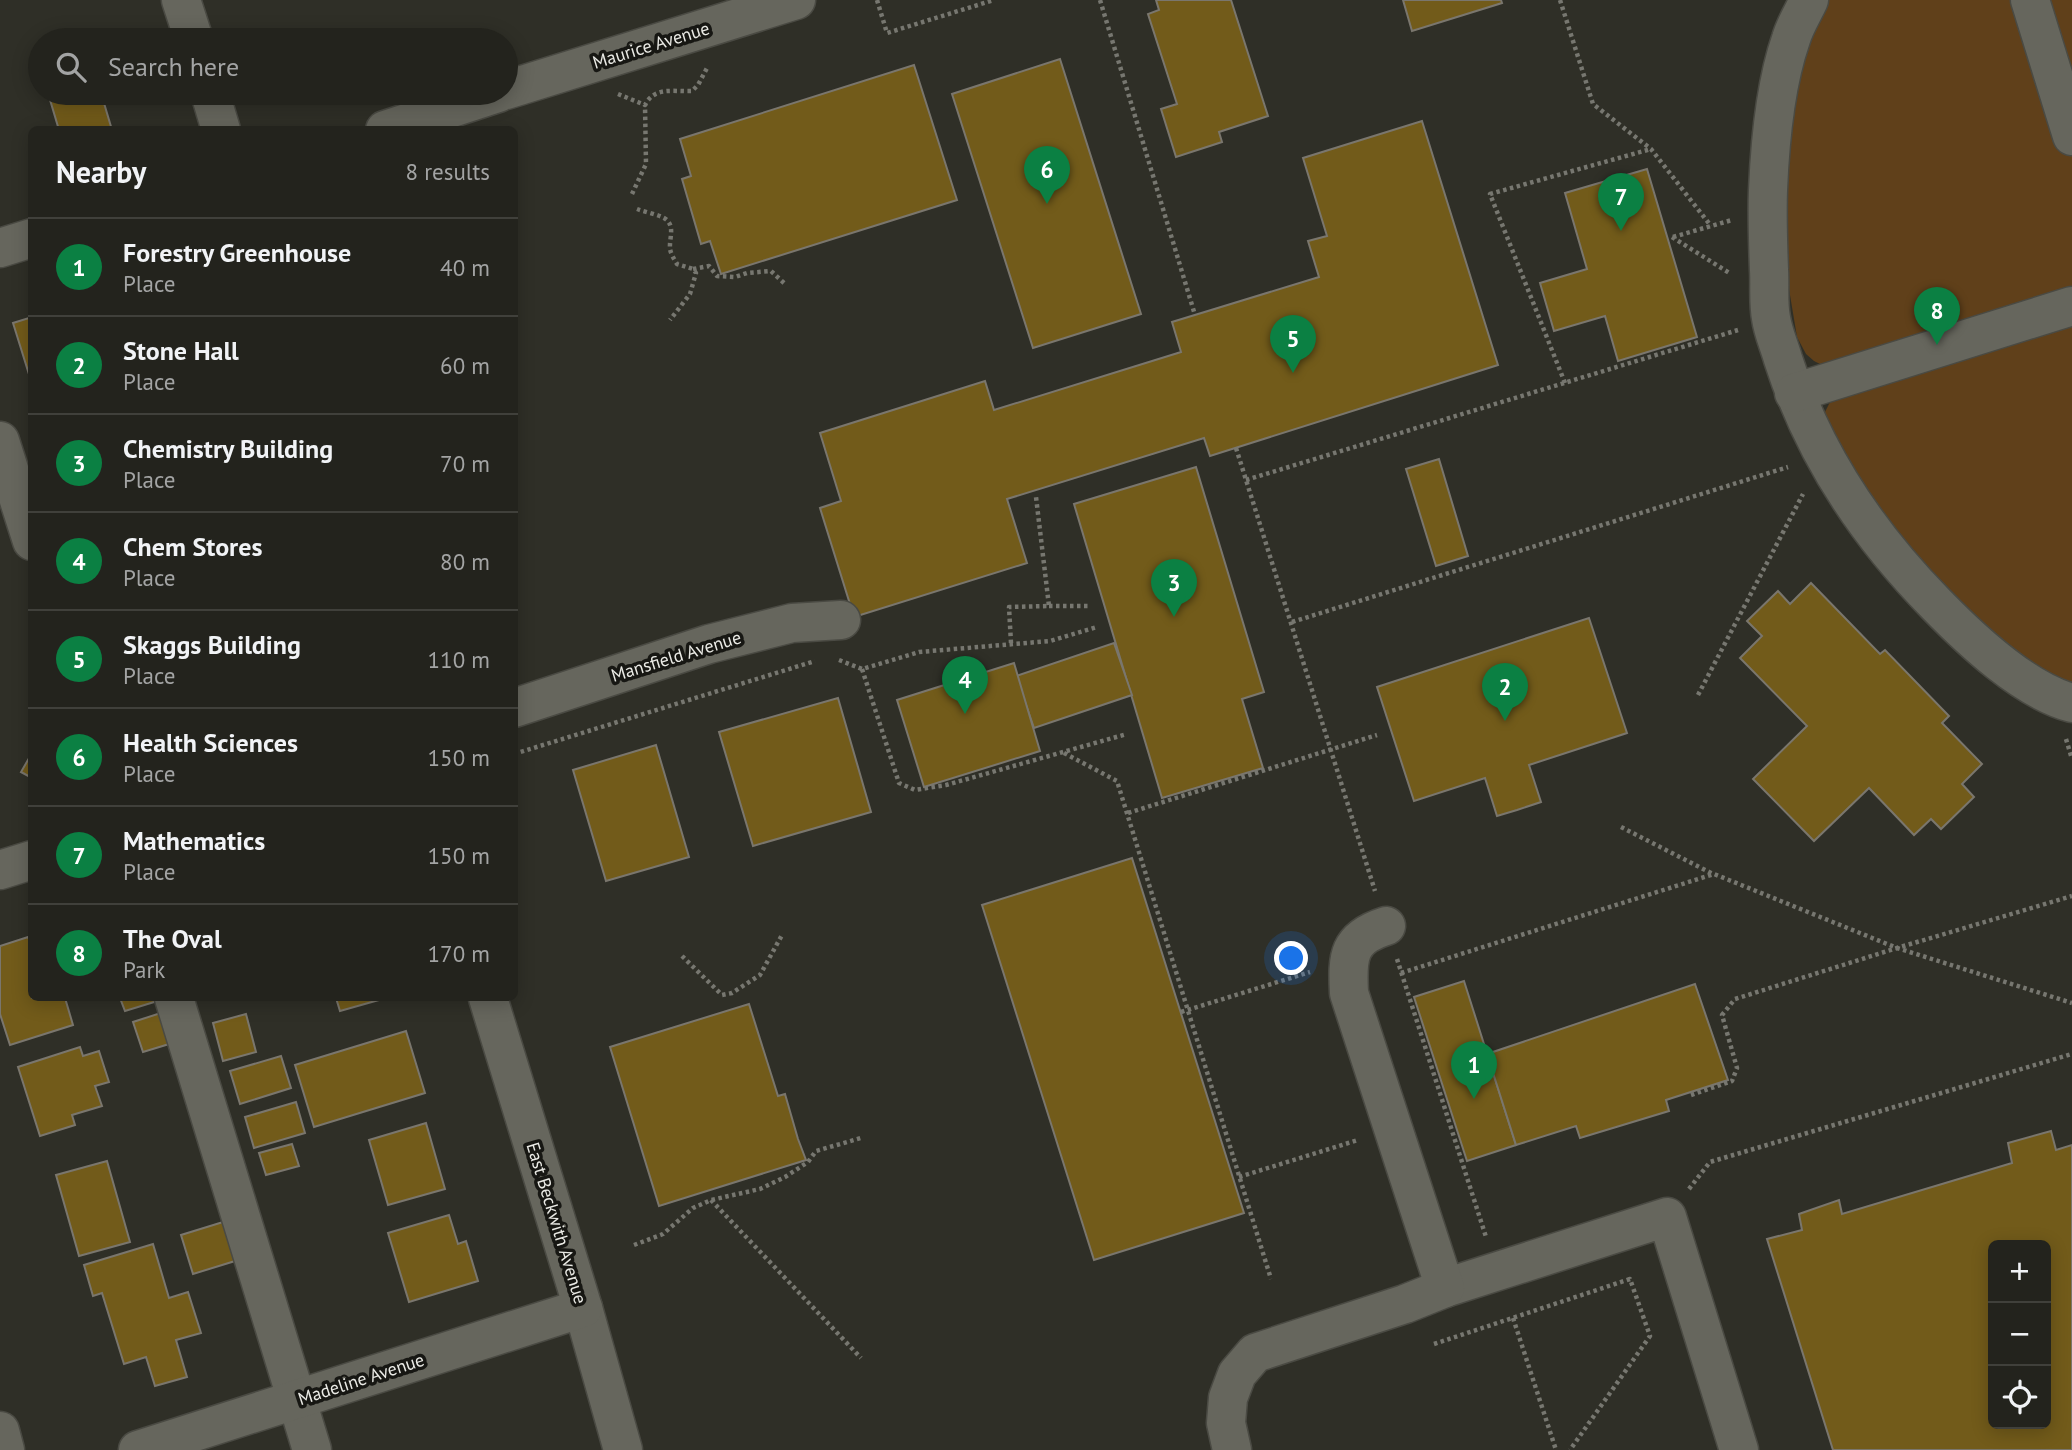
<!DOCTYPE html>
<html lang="en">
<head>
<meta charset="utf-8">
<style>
	body { margin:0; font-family:"PT Sans",sans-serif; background:#2f2f2a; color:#f1f3f6 }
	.controls { position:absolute; right:21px; bottom:21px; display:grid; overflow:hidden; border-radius:10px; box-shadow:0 4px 18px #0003 }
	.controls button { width:63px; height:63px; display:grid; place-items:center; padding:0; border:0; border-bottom:2px solid #40403b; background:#23231d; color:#f1f3f6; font:35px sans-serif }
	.you { position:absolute; left:1292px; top:959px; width:24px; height:24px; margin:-18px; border:5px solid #fff; border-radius:50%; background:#1a73e8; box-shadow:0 0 0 10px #1a73e833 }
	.badge { display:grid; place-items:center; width:46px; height:46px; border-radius:50%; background:#0b8043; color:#fff; font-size:23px; font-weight:700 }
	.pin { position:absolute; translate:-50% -58px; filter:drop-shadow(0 2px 4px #0008) }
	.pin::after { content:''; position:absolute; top:37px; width:24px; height:21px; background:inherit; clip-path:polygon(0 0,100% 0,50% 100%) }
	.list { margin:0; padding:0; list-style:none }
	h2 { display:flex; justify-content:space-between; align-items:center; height:91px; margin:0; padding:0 28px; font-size:30px }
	h2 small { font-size:23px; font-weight:400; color:#a3a4a4 }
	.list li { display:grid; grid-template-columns:46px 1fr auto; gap:21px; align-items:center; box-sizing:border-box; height:98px; padding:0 28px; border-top:2px solid #40403b }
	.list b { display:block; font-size:26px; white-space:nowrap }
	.list p { margin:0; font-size:23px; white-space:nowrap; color:#a3a4a4 }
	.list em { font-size:23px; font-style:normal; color:#a3a4a4 }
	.icon { flex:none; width:38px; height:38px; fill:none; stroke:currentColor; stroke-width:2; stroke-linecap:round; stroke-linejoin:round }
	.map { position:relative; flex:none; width:2072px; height:1450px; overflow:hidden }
	.search { position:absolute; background:#23231d; box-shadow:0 4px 18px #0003; left:28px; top:28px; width:490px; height:77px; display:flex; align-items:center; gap:18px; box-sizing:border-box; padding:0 24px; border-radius:38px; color:#a3a4a4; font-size:26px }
	.panel { position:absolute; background:#23231d; box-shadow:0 4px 18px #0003; left:28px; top:126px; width:490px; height:875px; border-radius:10px }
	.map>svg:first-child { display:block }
</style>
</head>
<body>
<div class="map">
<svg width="2072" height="1450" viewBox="0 0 2072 1450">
	<rect width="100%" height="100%" fill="#2f2f27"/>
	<path fill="#60401a" d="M1823 0H2072V688L2005 650 1911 558 1830 434 1825 412 1835 392 1828 368 1814 361 1806 354 1797 337 1787 277 1784 153 1805 41Z"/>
	<g fill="#725b1a" stroke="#7a766d" stroke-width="2" fill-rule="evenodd">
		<path d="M1156 0H1231L1268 116 1219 132 1222 142 1176 157 1161 109 1177 104 1148 14 1159 10Z"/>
		<path d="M1403 0H1501L1502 3 1412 31Z"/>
		<path d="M1060 59 1141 314 1033 348 952 94Z"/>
		<path d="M914 65 957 200 721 274 710 241 701 244 682 179 691 176 680 139Z"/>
		<path d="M48 93H101L112 130H59Z"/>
		<path d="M1422 121 1498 365 1210 456 1204 438 1007 499 1027 563 854 617 820 508 841 501 820 433 985 381 994 410 1181 352 1172 322 1319 277 1308 241 1327 236 1303 158Z"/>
		<path d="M1647 169 1697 337 1618 361 1605 316 1554 331 1540 283 1587 269 1565 193Z"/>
		<path d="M32 317V384L13 323Z"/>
		<path d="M1439 459 1468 556 1436 566 1406 469Z"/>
		<path d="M1196 467 1264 692 1242 699 1263 768 1162 798 1074 504Z"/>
		<path d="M1811 583 1880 654 1885 650 1949 716 1942 723 1982 764 1962 784 1974 797 1941 829 1931 819 1914 835 1869 788 1814 841 1753 779 1807 726 1740 658 1762 636 1747 621 1778 591 1790 604Z"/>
		<path d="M1589 618 1627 733 1529 765 1541 802 1517 810 1497 816 1485 778 1414 801 1377 687Z"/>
		<path d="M1114 643 1132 695 1034 728 1016 676Z"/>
		<path d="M1014 663 1040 751 924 787 897 700Z"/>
		<path d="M838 698 871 812 753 846 719 732Z"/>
		<path d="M656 745 689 857 606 881 573 770Z"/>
		<path d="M32 753V778L21 772Z"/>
		<path d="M1132 858 1244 1213 1094 1260 982 905Z"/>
		<path d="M28 937 32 947V998H65L73 1025 10 1045 0 1014V946Z"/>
		<path d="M1464 981 1516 1145 1467 1161 1414 997Z"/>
		<path d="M1695 984 1728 1080 1666 1100 1669 1111 1580 1138 1576 1126 1516 1145 1487 1054Z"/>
		<path d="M120 998H163L164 999 125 1011Z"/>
		<path d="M336 998H386L340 1011Z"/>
		<path d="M749 1004 778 1096 785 1094 798 1139 806 1160 659 1206 610 1047Z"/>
		<path d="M170 1010 179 1041 143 1052 133 1022Z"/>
		<path d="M246 1014 256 1052 223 1061 213 1023Z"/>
		<path d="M406 1031 425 1093 314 1127 295 1065Z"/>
		<path d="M80 1047 83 1056 99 1051 109 1082 95 1086 102 1106 72 1115 75 1125 40 1136 18 1067Z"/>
		<path d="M281 1056 291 1088 240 1104 230 1071Z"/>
		<path d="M296 1102 305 1133 254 1148 245 1117Z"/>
		<path d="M426 1123 445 1189 388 1205 369 1140Z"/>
		<path d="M2051 1131 2056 1150 2072 1145V1450H1833L1767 1239 1802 1230 1799 1214 1839 1200 1842 1214 2012 1163 2008 1143ZM1993 1245H2046V1424H1993Z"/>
		<path d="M292 1144 299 1166 266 1175 259 1153Z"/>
		<path d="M107 1161 130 1242 79 1256 56 1175Z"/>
		<path d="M449 1215 458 1244 466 1241 478 1281 409 1302 388 1233Z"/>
		<path d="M223 1222 235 1261 193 1274 181 1235Z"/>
		<path d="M153 1244 169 1298 188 1292 201 1333 176 1340 187 1377 155 1386 146 1357 124 1364 102 1293 93 1296 84 1265Z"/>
	</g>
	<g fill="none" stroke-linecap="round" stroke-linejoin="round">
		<g stroke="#4a4a43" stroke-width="41">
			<g id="minor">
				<path d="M181 0 194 40"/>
				<path d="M1809 0C1803 13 1795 25 1791 39 1775 85 1770 141 1768 190 1767 217 1768 244 1769 270 1770 286 1768 302 1771 318 1773 332 1779 345 1783 359 1813 453 1867 534 1936 604 1971 640 2024 690 2072 703"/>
				<path d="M2030 0 2072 136"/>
				<path d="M506 90 796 0"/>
				<path d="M210 93 221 130"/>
				<path d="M385 130 498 93"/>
				<path d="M0 248 32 238"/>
				<path d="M1794 393 2072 306"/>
				<path d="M0 441 32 541"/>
				<path d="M514 708 709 644 792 623 841 620"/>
				<path d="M0 870 32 860"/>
				<path d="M174 998 312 1450"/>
				<path d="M488 998 583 1308 623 1450"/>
				<path d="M1445 1288 1667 1217 1739 1450"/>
				<path d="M0 1431 5 1450"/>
				<path d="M138 1450 583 1308"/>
				<path d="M1232 1450 1226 1423 1228 1398 1237 1374 1255 1353 1405 1304 1445 1288 1349 993C1347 956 1348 938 1386 926"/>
			</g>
		</g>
		<g stroke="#777770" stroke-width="4.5" stroke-dasharray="3.5 3.5" stroke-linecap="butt">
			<path d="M877 0 887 33 994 0"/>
			<path d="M1100 0 1195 315"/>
			<path d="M1560 0 1593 104 1651 149 1711 226"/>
			<path d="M618 94 645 105C655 86 673 92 692 91L698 85 707 68"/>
			<path d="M632 194 646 164 645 105"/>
			<path d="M637 209C645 212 656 214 664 218 676 225 669 238 670 249 671 254 674 259 677 264L693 269 696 273 690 294 670 320"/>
			<path d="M1672 237 1731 274"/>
			<path d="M1673 237 1732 220"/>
			<path d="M693 269 709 266 717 276 735 277 747 273 771 271 784 283"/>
			<path d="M1565 383 1490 194 1651 149"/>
			<path d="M1236 448 1375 891"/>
			<path d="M1246 480 1738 330"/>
			<path d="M1049 606H1091"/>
			<path d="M1292 622 1788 467"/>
			<path d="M1011 643 1009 607 1049 606 1036 497"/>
			<path d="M839 660 862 669 919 652 1050 641 1097 627"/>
			<path d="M862 669 899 783 915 790 946 785 1127 734"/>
			<path d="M1698 695 1803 494"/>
			<path d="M2066 739 2072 759"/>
			<path d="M1064 753 1117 781 1271 1279"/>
			<path d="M514 754 815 661"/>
			<path d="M1128 813 1377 735"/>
			<path d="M1621 827 1713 874"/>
			<path d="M682 956 722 995 732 993 760 975 782 935"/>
			<path d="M1397 959 1486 1237"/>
			<path d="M1401 973 1714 874 1897 948 2072 1003"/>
			<path d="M1181 1012 1310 972"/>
			<path d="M1691 1095 1732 1081 1737 1068 1722 1015 1735 999 1897 948 2072 896"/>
			<path d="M1239 1177 1358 1140"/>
			<path d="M1689 1189 1710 1162 2072 1054"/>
			<path d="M711 1200 861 1358"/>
			<path d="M634 1245 663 1234 693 1208 711 1200 760 1189 785 1177 808 1162 816 1151 861 1138"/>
			<path d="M1513 1318 1556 1450"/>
			<path d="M1434 1344 1630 1279 1650 1336 1570 1450"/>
		</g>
		<use href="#minor" stroke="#66665d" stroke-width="38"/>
	</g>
	<g text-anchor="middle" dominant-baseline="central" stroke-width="7" stroke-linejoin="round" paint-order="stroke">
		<g font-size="18" fill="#ebebe6" stroke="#171713">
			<text transform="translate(651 45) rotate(-17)">Maurice Avenue</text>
			<text transform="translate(676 656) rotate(-17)">Mansfield Avenue</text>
			<text transform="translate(557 1223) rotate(73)">East Beckwith Avenue</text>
			<text transform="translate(361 1379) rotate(-18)">Madeline Avenue</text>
		</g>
	</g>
</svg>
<div class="controls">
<button>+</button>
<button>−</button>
<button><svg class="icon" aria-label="locate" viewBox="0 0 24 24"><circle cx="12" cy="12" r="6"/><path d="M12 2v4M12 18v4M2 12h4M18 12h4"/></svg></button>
</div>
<div class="you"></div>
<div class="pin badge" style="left:1474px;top:1099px">1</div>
<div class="pin badge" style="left:1505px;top:721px">2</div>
<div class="pin badge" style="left:1174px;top:617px">3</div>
<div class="pin badge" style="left:965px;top:714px">4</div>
<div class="pin badge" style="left:1293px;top:373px">5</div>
<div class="pin badge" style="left:1047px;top:204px">6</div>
<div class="pin badge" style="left:1621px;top:231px">7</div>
<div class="pin badge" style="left:1937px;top:345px">8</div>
<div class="search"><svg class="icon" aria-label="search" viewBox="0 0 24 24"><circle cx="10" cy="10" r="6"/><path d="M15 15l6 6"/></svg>Search here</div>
<section class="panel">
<h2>Nearby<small>8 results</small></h2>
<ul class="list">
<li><span class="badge">1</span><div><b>Forestry Greenhouse</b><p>Place</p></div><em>40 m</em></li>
<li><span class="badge">2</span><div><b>Stone Hall</b><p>Place</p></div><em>60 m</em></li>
<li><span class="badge">3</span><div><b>Chemistry Building</b><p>Place</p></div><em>70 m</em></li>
<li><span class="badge">4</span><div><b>Chem Stores</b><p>Place</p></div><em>80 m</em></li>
<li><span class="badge">5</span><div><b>Skaggs Building</b><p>Place</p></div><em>110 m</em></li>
<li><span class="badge">6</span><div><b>Health Sciences</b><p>Place</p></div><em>150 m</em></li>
<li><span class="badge">7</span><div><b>Mathematics</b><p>Place</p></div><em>150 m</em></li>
<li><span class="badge">8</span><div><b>The Oval</b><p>Park</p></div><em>170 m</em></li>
</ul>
</section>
</div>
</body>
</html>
